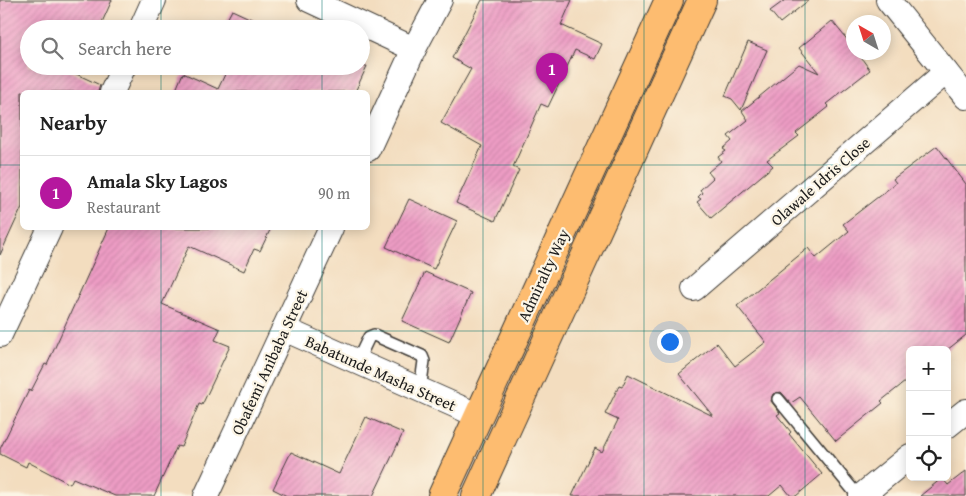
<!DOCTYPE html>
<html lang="en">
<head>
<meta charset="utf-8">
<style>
	body { margin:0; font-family:"Gentium Book Plus",serif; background:#f6f6f6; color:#222 }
	.controls { position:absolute; right:15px; bottom:15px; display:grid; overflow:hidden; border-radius:8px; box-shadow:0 2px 12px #0003 }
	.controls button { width:45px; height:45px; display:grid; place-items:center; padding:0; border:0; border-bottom:1px solid #e0e0e0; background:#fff; color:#222; font:25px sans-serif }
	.compass { position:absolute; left:846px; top:15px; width:45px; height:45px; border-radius:50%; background:#fff; box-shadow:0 2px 12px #0003; rotate:321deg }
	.you { position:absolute; left:669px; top:341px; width:18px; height:18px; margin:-12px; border:4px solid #fff; border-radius:50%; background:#1a73e8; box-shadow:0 0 0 8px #1a73e833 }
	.badge { display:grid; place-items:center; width:32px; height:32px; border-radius:50%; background:#b5179e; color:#fff; font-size:16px; font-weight:700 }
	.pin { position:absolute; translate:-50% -41px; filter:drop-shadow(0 1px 2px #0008) }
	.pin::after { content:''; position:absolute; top:26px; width:18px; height:15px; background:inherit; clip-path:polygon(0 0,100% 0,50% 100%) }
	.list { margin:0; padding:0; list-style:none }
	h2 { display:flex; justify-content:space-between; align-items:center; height:65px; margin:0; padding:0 20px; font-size:21px }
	h2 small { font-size:16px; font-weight:400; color:#767676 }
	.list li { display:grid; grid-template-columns:32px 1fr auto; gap:15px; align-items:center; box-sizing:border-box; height:75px; padding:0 20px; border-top:1px solid #e0e0e0 }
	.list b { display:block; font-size:19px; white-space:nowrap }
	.list p { margin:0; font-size:16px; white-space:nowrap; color:#767676 }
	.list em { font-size:16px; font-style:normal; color:#767676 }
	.icon { flex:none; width:28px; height:28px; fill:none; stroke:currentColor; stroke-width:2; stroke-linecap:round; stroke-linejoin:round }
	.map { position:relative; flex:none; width:966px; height:496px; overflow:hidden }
	.search { position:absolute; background:#fff; box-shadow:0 2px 12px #0003; left:20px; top:20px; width:350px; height:55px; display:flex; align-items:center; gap:12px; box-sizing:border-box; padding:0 18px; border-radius:28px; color:#767676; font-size:19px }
	.panel { position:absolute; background:#fff; box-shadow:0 2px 12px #0003; left:20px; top:90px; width:350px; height:140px; border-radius:8px }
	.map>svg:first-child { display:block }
</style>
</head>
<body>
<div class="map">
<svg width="966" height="496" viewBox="0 0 966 496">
	<defs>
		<pattern id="building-hatch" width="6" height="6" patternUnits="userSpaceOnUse" patternTransform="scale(1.25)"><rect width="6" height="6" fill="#ed9cc4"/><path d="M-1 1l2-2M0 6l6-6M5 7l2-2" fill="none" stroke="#cb86a8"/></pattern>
	</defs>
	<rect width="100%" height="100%" fill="#fcf5e5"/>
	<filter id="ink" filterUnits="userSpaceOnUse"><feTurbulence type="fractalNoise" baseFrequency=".02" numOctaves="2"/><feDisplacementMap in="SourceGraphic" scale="10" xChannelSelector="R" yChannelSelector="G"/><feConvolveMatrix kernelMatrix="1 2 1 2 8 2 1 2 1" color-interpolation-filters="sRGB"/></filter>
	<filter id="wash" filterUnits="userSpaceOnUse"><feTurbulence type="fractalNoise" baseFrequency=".0096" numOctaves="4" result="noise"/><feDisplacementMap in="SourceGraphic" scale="20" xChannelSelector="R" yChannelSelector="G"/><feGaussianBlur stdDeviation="1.12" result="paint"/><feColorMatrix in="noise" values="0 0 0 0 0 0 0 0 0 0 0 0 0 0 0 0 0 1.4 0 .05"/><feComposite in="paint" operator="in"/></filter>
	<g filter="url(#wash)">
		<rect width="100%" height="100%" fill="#f3ddbf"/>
		<g id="blocks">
			<g fill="url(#building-hatch)">
				<path d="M0 0H112L99 29H29V66H59L100 85 98 92H22V207L0 255Z"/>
				<path d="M482 0H572L561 25 602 44 595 59 575 50 548 107 541 104 513 167 519 170 495 221 456 203 482 146 441 123 471 69 452 58Z"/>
				<path d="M785 0H809L780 23 770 11Z"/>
				<path d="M232 10 273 29H222Z"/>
				<path d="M832 21 854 48V52H857L870 70 826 104 829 107 796 133 799 136 767 160 773 166 711 218 697 202 701 199 698 197 702 193 700 190 713 178 708 172 721 161 718 157 726 151 723 149 732 141 728 136 748 120 742 111 799 64 819 73 799 48Z"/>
				<path d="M748 42 767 50 741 110 732 99 725 96Z"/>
				<path d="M229 66H367L355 92H175L183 73 218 89Z"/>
				<path d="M937 146 966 184V335L947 350H910V378L881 401 883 403 836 441 800 397 791 403 781 392 773 394 771 401 780 413 777 415 791 432 789 434 822 474 796 496H791L782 485 769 496H572L595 448 602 452 618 420 605 414 619 386 622 387 628 374 713 416 679 374 717 343 735 366 766 342 737 306 808 248 816 258 849 231 843 224 896 183 893 179Z"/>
				<path d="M409 199 457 221 434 269 386 247Z"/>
				<path d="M109 228H271L260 251 254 249 244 271 189 246 162 304 220 329 215 340 230 346 202 405 199 404 181 447 177 446 154 496H115L73 478 70 484 28 462 26 467 0 454V449L29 390 31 391 45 364 47 365Z"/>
				<path d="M425 272 471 293 449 342 402 321Z"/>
				<path d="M366 417 403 433 373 496H287L273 489 291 452 339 474Z"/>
				<path d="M966 471V496H920L942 478 948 485Z"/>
			</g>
		</g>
	</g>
	<g filter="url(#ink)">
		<use href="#blocks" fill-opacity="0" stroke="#3c3934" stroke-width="1"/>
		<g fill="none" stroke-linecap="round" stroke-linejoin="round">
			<g stroke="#3c3934" stroke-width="14">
				<g id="lane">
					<path d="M357 362 369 337 374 335 422 356 424 361 420 390"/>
					<path d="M778 399 858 496"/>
				</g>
			</g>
			<g stroke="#3c3934" stroke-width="26">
				<g id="street">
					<path d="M309 0 414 49"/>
					<path d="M888 0 966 97"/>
					<path d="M141 29 154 0"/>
					<path d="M112 92 124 66"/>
					<path d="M368 149 414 49 440 0"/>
					<path d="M694 289 946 72"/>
					<path d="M284 329 479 416"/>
					<path d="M0 335 50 228"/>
					<path d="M947 426 966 411"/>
					<path d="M206 496 331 228"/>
					<path d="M861 496 910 456"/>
				</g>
			</g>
			<g stroke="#3c3934" stroke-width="30">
				<g id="primary">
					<path d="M442 496 669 0"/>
					<path d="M476 496 702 0"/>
				</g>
			</g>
			<use href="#lane" stroke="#fff" stroke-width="11"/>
			<use href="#street" stroke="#fff" stroke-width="24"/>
			<use href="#primary" stroke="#fdbc70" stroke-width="28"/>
		</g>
	</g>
	<path fill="none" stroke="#0f766e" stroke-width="1" stroke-opacity="0.55" d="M161 0V29M322 0V29M483 0V496M644 0V496M805 0V496M161 66V92M322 66V92M0 165H22M368 165H966M161 228V496M322 228V496M0 331H966"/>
	<g text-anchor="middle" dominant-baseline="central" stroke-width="4.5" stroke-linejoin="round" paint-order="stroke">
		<g font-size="16" fill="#1c1c1c" stroke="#fcf5e5">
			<text transform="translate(820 181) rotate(-41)">Olawale Idris Close</text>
			<text transform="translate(543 275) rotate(-65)">Admiralty Way</text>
			<text transform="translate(269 362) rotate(-65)">Obafemi Anibaba Street</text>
			<text transform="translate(381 373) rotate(24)">Babatunde Masha Street</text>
		</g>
	</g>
</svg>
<div class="controls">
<button>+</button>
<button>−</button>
<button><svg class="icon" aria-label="locate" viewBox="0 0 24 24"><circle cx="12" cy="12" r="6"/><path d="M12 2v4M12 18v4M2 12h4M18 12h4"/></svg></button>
</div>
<svg class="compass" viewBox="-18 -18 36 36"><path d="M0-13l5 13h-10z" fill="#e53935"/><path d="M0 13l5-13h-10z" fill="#767676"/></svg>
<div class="you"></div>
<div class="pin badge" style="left:552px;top:94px">1</div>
<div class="search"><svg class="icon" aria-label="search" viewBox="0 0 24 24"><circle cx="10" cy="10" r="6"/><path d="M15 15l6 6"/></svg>Search here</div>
<section class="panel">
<h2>Nearby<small></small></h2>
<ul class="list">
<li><span class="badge">1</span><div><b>Amala Sky Lagos</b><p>Restaurant</p></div><em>90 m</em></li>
</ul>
</section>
</div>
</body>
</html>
